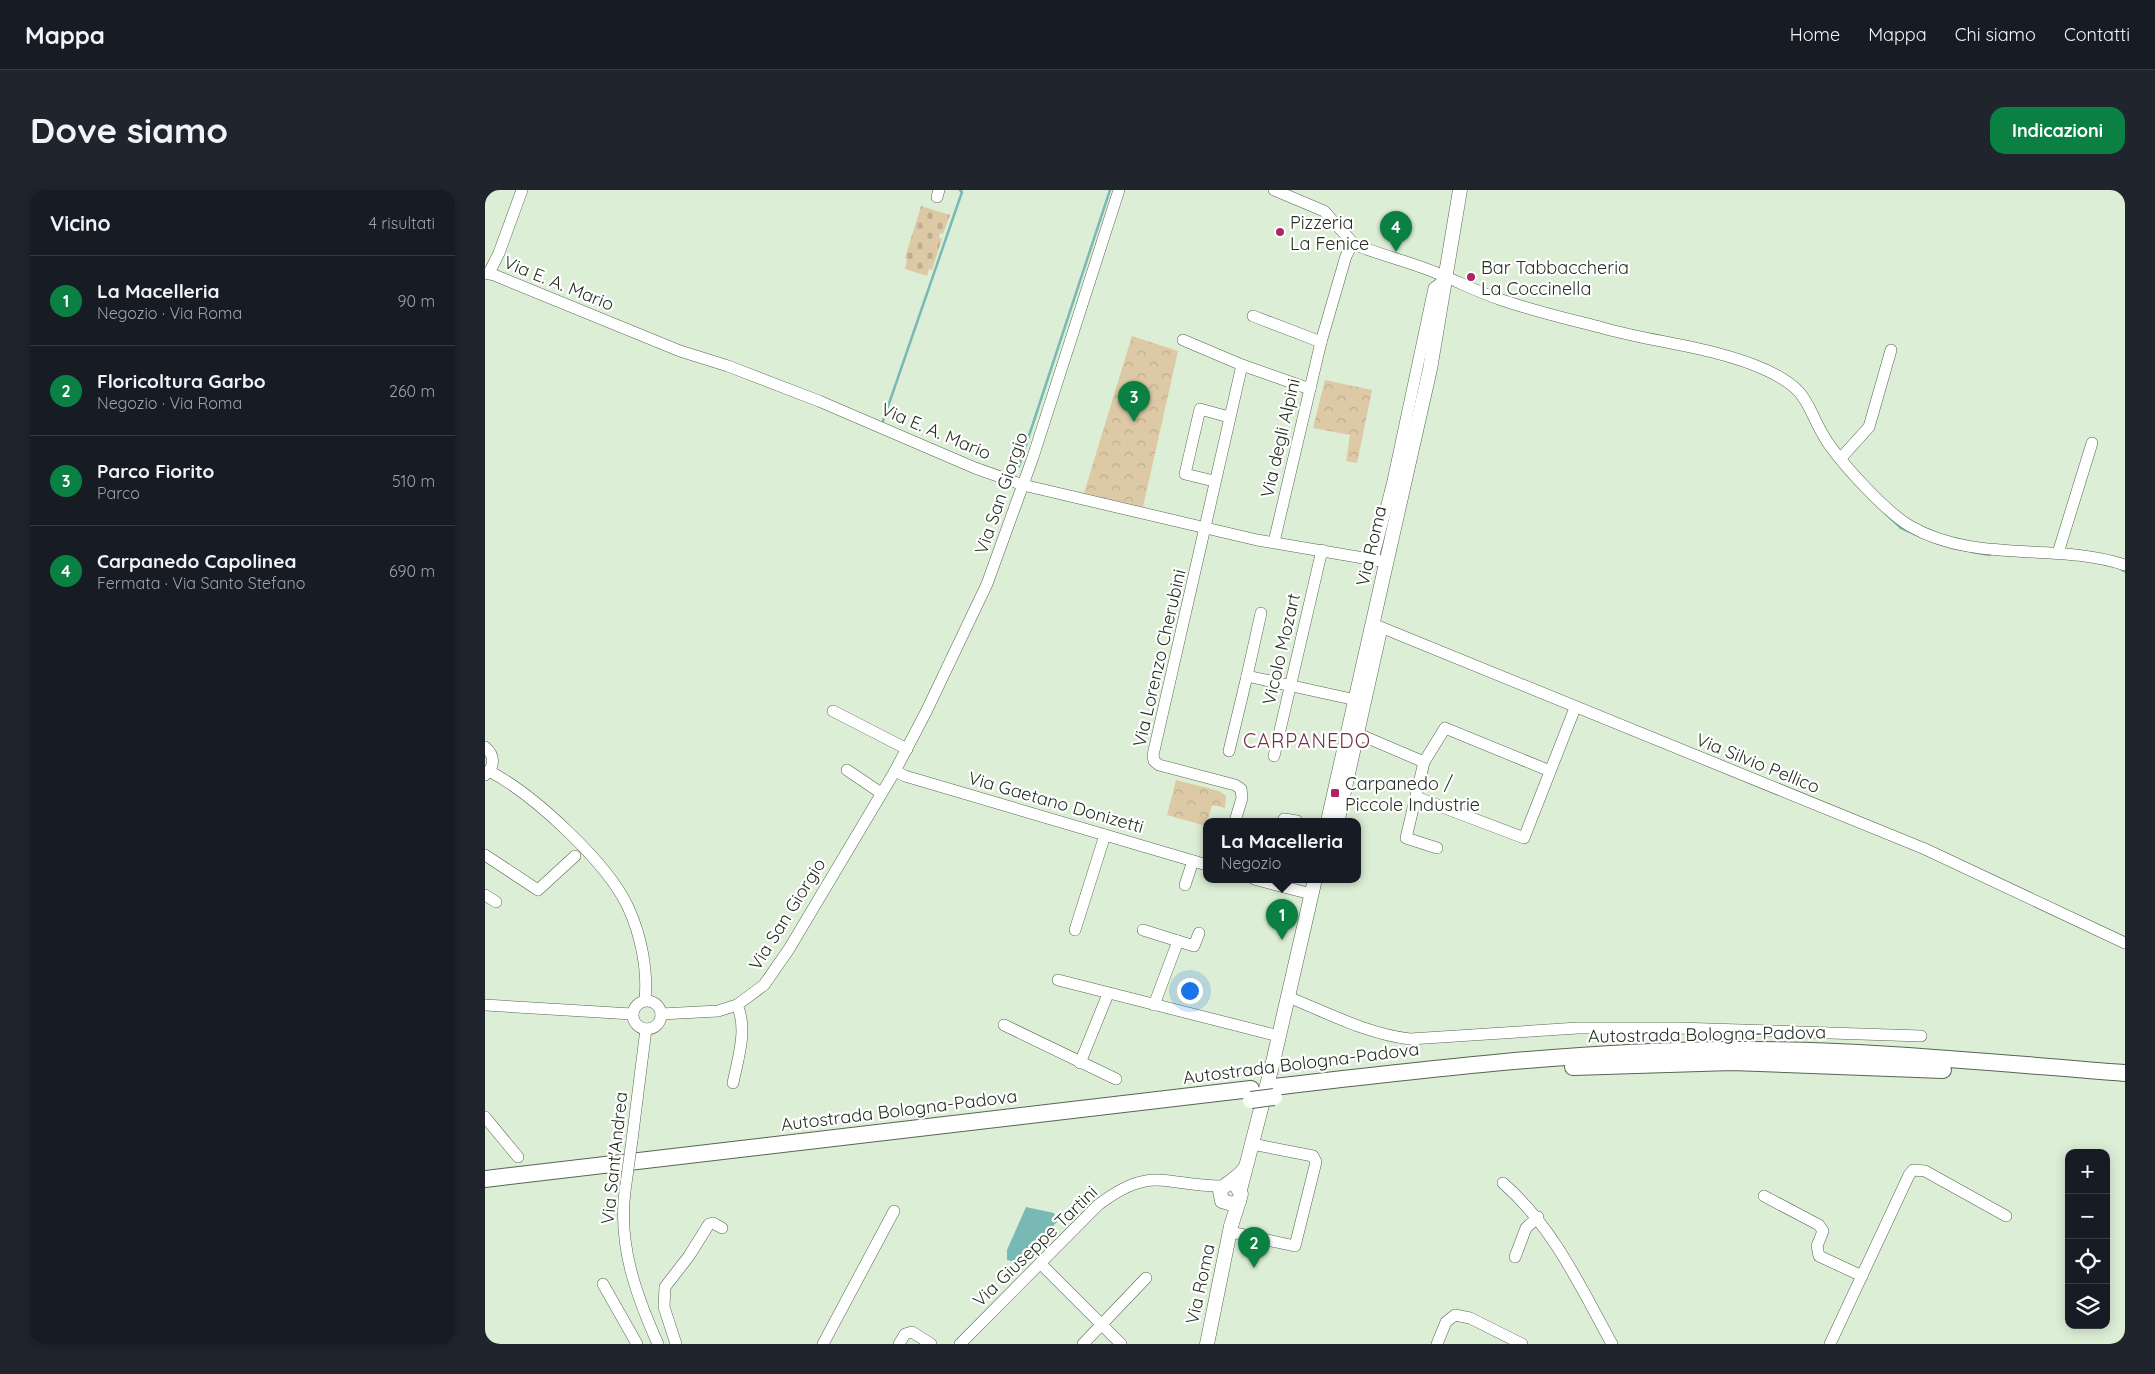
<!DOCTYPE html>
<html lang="it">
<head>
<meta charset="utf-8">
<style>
	body { margin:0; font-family:Quicksand,sans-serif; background:#20242c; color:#f1f3f6 }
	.controls { position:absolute; right:15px; bottom:15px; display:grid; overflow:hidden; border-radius:10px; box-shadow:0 2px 12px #0003 }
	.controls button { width:45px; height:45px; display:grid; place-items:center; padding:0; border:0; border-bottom:1px solid #363941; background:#171b24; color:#f1f3f6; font:25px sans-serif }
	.you { position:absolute; left:704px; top:800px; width:18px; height:18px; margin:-12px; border:4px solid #fff; border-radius:50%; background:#1a73e8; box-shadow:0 0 0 8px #1a73e833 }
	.badge { display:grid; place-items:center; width:32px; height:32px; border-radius:50%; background:#0b8043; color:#fff; font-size:16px; font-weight:700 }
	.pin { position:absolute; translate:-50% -41px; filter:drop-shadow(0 1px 2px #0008) }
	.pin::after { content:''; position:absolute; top:26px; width:18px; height:15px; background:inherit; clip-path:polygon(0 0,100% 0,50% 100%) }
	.popup { position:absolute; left:718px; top:628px; width:158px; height:65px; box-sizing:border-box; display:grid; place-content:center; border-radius:10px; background:#171b24; filter:drop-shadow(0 1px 4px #0005); font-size:16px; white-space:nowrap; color:#9ea1a6 }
	.popup b { font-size:19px; color:#f1f3f6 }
	.popup::after { content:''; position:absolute; left:50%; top:100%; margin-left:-10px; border:10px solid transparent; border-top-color:#171b24 }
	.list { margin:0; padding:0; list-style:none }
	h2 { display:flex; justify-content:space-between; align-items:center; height:65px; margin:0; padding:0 20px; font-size:21px }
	h2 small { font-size:16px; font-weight:400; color:#9ea1a6 }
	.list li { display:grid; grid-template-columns:32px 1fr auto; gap:15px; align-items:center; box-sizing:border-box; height:90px; padding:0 20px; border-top:1px solid #363941 }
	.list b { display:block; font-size:19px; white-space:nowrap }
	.list p { margin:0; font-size:16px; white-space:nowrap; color:#9ea1a6 }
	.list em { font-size:16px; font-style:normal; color:#9ea1a6 }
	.icon { flex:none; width:28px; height:28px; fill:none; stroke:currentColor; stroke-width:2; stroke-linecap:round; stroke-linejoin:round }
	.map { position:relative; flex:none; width:1640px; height:1154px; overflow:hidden; border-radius:15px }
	header { display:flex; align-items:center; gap:30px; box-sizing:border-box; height:70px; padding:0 25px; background:#171b24; border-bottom:1px solid #363941 }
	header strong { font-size:24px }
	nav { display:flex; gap:28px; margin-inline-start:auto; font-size:18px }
	.intro { display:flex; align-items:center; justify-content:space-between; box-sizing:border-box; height:120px; padding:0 30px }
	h1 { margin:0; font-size:35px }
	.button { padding:12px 22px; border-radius:15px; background:#0b8043; color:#fff; font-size:18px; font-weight:700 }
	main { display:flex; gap:30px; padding:0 30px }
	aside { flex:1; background:#171b24; border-radius:15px; box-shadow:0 2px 12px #0003 }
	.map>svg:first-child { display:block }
</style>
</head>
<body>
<header>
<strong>Mappa</strong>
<nav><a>Home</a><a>Mappa</a><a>Chi siamo</a><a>Contatti</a></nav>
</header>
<div class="intro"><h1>Dove siamo</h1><a class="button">Indicazioni</a></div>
<main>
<aside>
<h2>Vicino<small>4 risultati</small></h2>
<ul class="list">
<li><span class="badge">1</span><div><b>La Macelleria</b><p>Negozio · Via Roma</p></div><em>90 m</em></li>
<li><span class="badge">2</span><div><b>Floricoltura Garbo</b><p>Negozio · Via Roma</p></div><em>260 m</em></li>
<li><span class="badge">3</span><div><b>Parco Fiorito</b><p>Parco</p></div><em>510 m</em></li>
<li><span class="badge">4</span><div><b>Carpanedo Capolinea</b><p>Fermata · Via Santo Stefano</p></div><em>690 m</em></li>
</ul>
</aside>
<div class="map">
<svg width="1640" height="1154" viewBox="0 0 1640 1154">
	<defs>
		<pattern id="cemetery-stones" width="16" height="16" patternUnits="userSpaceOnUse" patternTransform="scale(1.25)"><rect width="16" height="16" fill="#ddc9a5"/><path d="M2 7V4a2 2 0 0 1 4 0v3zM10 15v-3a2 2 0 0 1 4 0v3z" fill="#bead8e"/></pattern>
		<pattern id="park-crowns" width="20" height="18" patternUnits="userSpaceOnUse" patternTransform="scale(1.25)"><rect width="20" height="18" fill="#ddc9a5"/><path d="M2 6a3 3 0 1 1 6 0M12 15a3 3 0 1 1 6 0" fill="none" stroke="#bead8e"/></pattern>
	</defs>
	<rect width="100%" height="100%" fill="#ddeed6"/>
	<path fill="url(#cemetery-stones)" d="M436 16 465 25 458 44 455 43 454 48H457L447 80 444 79 442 86 420 79 422 69 420 68Z"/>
	<g fill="url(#park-crowns)">
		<path d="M647 146 693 161 658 317 599 303Z"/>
		<path d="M840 190 887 200 872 273 861 271 865 245 828 238Z"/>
		<path d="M691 590 734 601 741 606 740 618 727 615 721 636 682 625Z"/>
	</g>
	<path fill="#78b9b6" d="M541 1017 569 1023 572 1032 534 1071 531 1072 522 1070V1060Z"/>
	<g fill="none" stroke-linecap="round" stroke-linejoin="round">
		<g stroke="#78b9b6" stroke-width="2.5">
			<path d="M398 231 477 2 475 0"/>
			<path d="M534 276 625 0"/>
			<path d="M1400 323 1416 338 1439 348"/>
			<path d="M1487 362 1505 365"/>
			<path d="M1637 380 1640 381"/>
		</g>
		<g stroke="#566551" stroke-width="12">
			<g id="minor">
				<path d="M789 0 839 21 868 53 876 57C902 67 929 73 954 84 974 92 993 102 1014 109 1048 121 1083 129 1118 138 1171 153 1230 157 1281 180 1328 202 1319 216 1343 253 1359 276 1401 322 1425 336 1490 374 1571 352 1640 375"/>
				<path d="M452 7 454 0"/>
				<path d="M0 83 9 85 195 161 243 176 334 211 490 278 538 295 772 350 902 372"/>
				<path d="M4 83 14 63 37 0"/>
				<path d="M768 126 836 152"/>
				<path d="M698 150 757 175 825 199"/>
				<path d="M1356 268 1384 237 1406 160"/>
				<path d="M729 291 700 284 715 219 744 227"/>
				<path d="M789 352 836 152 861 66 868 53"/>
				<path d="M1573 363 1607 253"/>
				<path d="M888 369 908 291 949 98 962 88"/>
				<path d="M888 434 1440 659 1640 753"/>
				<path d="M762 486 776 423"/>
				<path d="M348 521 422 559"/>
				<path d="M864 540 939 572 960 538 1065 581"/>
				<path d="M0 557C10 565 10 577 0 585"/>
				<path d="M744 561 762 486 871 510"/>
				<path d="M789 566 837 360"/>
				<path d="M939 572 921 648 952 658"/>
				<path d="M362 580 396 603"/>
				<path d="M4 581C48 604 122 672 143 717 156 745 163 780 160 810"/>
				<path d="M410 581 420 586 722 675"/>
				<path d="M931 607 1039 648 1090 518"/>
				<path d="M750 631 757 608 756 599 750 595 674 575 669 571 668 565 757 175"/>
				<path d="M798 631 799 629 812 631"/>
				<path d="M854 631 897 438"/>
				<path d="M0 665 53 700 90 666"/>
				<path d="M769 689 826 704"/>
				<path d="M700 695 708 671"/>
				<path d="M0 705 11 712"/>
				<path d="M590 740 620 645"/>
				<path d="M658 740 693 751 669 815"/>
				<path d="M693 751 709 756 714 743"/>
				<path d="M573 790 794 846"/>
				<path d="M803 807C843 823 882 844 925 849L1093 838H1193L1436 846"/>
				<circle cx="162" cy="825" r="14"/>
				<path d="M0 815 147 824"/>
				<path d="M176 824 233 821 252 815 279 795 304 759 410 581 441 522 502 394 548 267 634 0"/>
				<path d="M519 835 631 889"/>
				<path d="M595 873 623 804"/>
				<path d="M248 893C253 868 263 839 252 815"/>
				<path d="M0 927 33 967"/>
				<path d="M147 950 161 839"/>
				<path d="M1018 993C1069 1038 1095 1096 1127 1154"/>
				<path d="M140 1001C133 1055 151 1105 173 1154"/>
				<path d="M1279 1006 1334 1035 1338 1041 1332 1056 1334 1066 1377 1086"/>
				<path d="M746 1042 810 1056 831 972 828 966 767 954"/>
				<path d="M1030 1067 1041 1038 1053 1027"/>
				<path d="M555 1073 636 1154"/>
				<path d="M118 1094 152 1154"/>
				<path d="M191 1154 179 1117 180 1097 204 1066 224 1034 228 1033 237 1038"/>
				<path d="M338 1154 409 1021"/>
				<path d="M414 1154 420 1144 427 1142 446 1154"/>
				<path d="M475 1154 613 1015C668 973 681 997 739 996"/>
				<path d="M598 1154 661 1088"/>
				<path d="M952 1154 961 1132 970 1125 985 1128 1037 1154"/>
				<path d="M1345 1154 1424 985 1428 980 1440 981 1521 1026"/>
			</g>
		</g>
		<g stroke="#566551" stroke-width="15">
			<g id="major">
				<path d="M843 631 945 179 975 0"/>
				<path d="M745 993 751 995 756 1004 754 1011 747 1014 737 1011 735 1001C740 993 753 989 760 978"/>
				<path d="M755 1000 788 872 830 689"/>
				<path d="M722 1154 746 1036 754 1011"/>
			</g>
		</g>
		<g stroke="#566551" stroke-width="18">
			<g id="highway">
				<path d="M1088 877 1247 872 1458 880"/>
				<path d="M789 897C941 879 1093 861 1246 860 1378 859 1509 873 1640 883"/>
				<path d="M0 989 766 899"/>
			</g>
		</g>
		<use href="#minor" stroke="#fff" stroke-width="11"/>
		<use href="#major" stroke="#fff" stroke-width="14"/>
		<use href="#highway" stroke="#fff" stroke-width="16"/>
		<g stroke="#566551" stroke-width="12" stroke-linecap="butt">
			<path id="minor-bridge" d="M140 1001 147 950"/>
		</g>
		<g stroke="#566551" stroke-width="18" stroke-linecap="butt">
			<path id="highway-bridge" d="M766 910 789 907"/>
		</g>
		<use href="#minor-bridge" stroke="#fff" stroke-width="11"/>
		<use href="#highway-bridge" stroke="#fff" stroke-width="16"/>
	</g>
	<g fill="#af2462" stroke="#fff" stroke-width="2">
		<circle cx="795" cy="42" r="5"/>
		<circle cx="986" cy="87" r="5"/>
		<rect x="845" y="598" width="10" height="10" rx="2.5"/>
	</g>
	<g text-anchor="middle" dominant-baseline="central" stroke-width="4.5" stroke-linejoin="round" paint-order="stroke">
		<g font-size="18" fill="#272e24" stroke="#fff" text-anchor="start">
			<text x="805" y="32">Pizzeria<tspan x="805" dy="21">La Fenice</tspan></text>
			<text x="996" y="77">Bar Tabbaccheria<tspan x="996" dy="21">La Coccinella</tspan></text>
			<text x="860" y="593">Carpanedo /<tspan x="860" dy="21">Piccole Industrie</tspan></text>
		</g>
		<g font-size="18" fill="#272e24" stroke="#fff">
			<text transform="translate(74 93) rotate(22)">Via E. A. Mario</text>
			<text transform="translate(451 241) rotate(23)">Via E. A. Mario</text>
			<text transform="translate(795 248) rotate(-77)">Via degli Alpini</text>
			<text transform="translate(516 303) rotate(-71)">Via San Giorgio</text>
			<text transform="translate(886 356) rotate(-77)">Via Roma</text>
			<text transform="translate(796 459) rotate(-77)">Vicolo Mozart</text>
			<text transform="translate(674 468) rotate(-77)">Via Lorenzo Cherubini</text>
			<text transform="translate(1273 573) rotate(22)">Via Silvio Pellico</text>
			<text transform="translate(571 612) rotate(16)">Via Gaetano Donizetti</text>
			<text transform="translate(302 724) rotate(-58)">Via San Giorgio</text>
			<text transform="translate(1222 844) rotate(-1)">Autostrada Bologna-Padova</text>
			<text transform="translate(816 873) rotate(-7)">Autostrada Bologna-Padova</text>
			<text transform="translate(414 920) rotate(-7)">Autostrada Bologna-Padova</text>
			<text transform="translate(129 968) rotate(-84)">Via Sant'Andrea</text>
			<text transform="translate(550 1056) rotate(-44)">Via Giuseppe Tartini</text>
			<text transform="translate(715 1094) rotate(-78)">Via Roma</text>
		</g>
		<g font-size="20" letter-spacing="1" fill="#753149" stroke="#fff">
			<text x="822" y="550">CARPANEDO</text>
		</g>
	</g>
</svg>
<div class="controls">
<button>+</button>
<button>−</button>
<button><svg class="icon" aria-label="locate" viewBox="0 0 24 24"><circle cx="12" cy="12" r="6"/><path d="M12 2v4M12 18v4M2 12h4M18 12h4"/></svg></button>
<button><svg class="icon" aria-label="layers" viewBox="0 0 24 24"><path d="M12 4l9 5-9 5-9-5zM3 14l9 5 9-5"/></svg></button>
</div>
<div class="you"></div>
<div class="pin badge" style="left:797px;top:750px">1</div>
<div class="popup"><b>La Macelleria</b>Negozio</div>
<div class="pin badge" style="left:769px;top:1078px">2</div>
<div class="pin badge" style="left:649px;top:232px">3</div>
<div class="pin badge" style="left:911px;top:62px">4</div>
</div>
</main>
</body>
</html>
